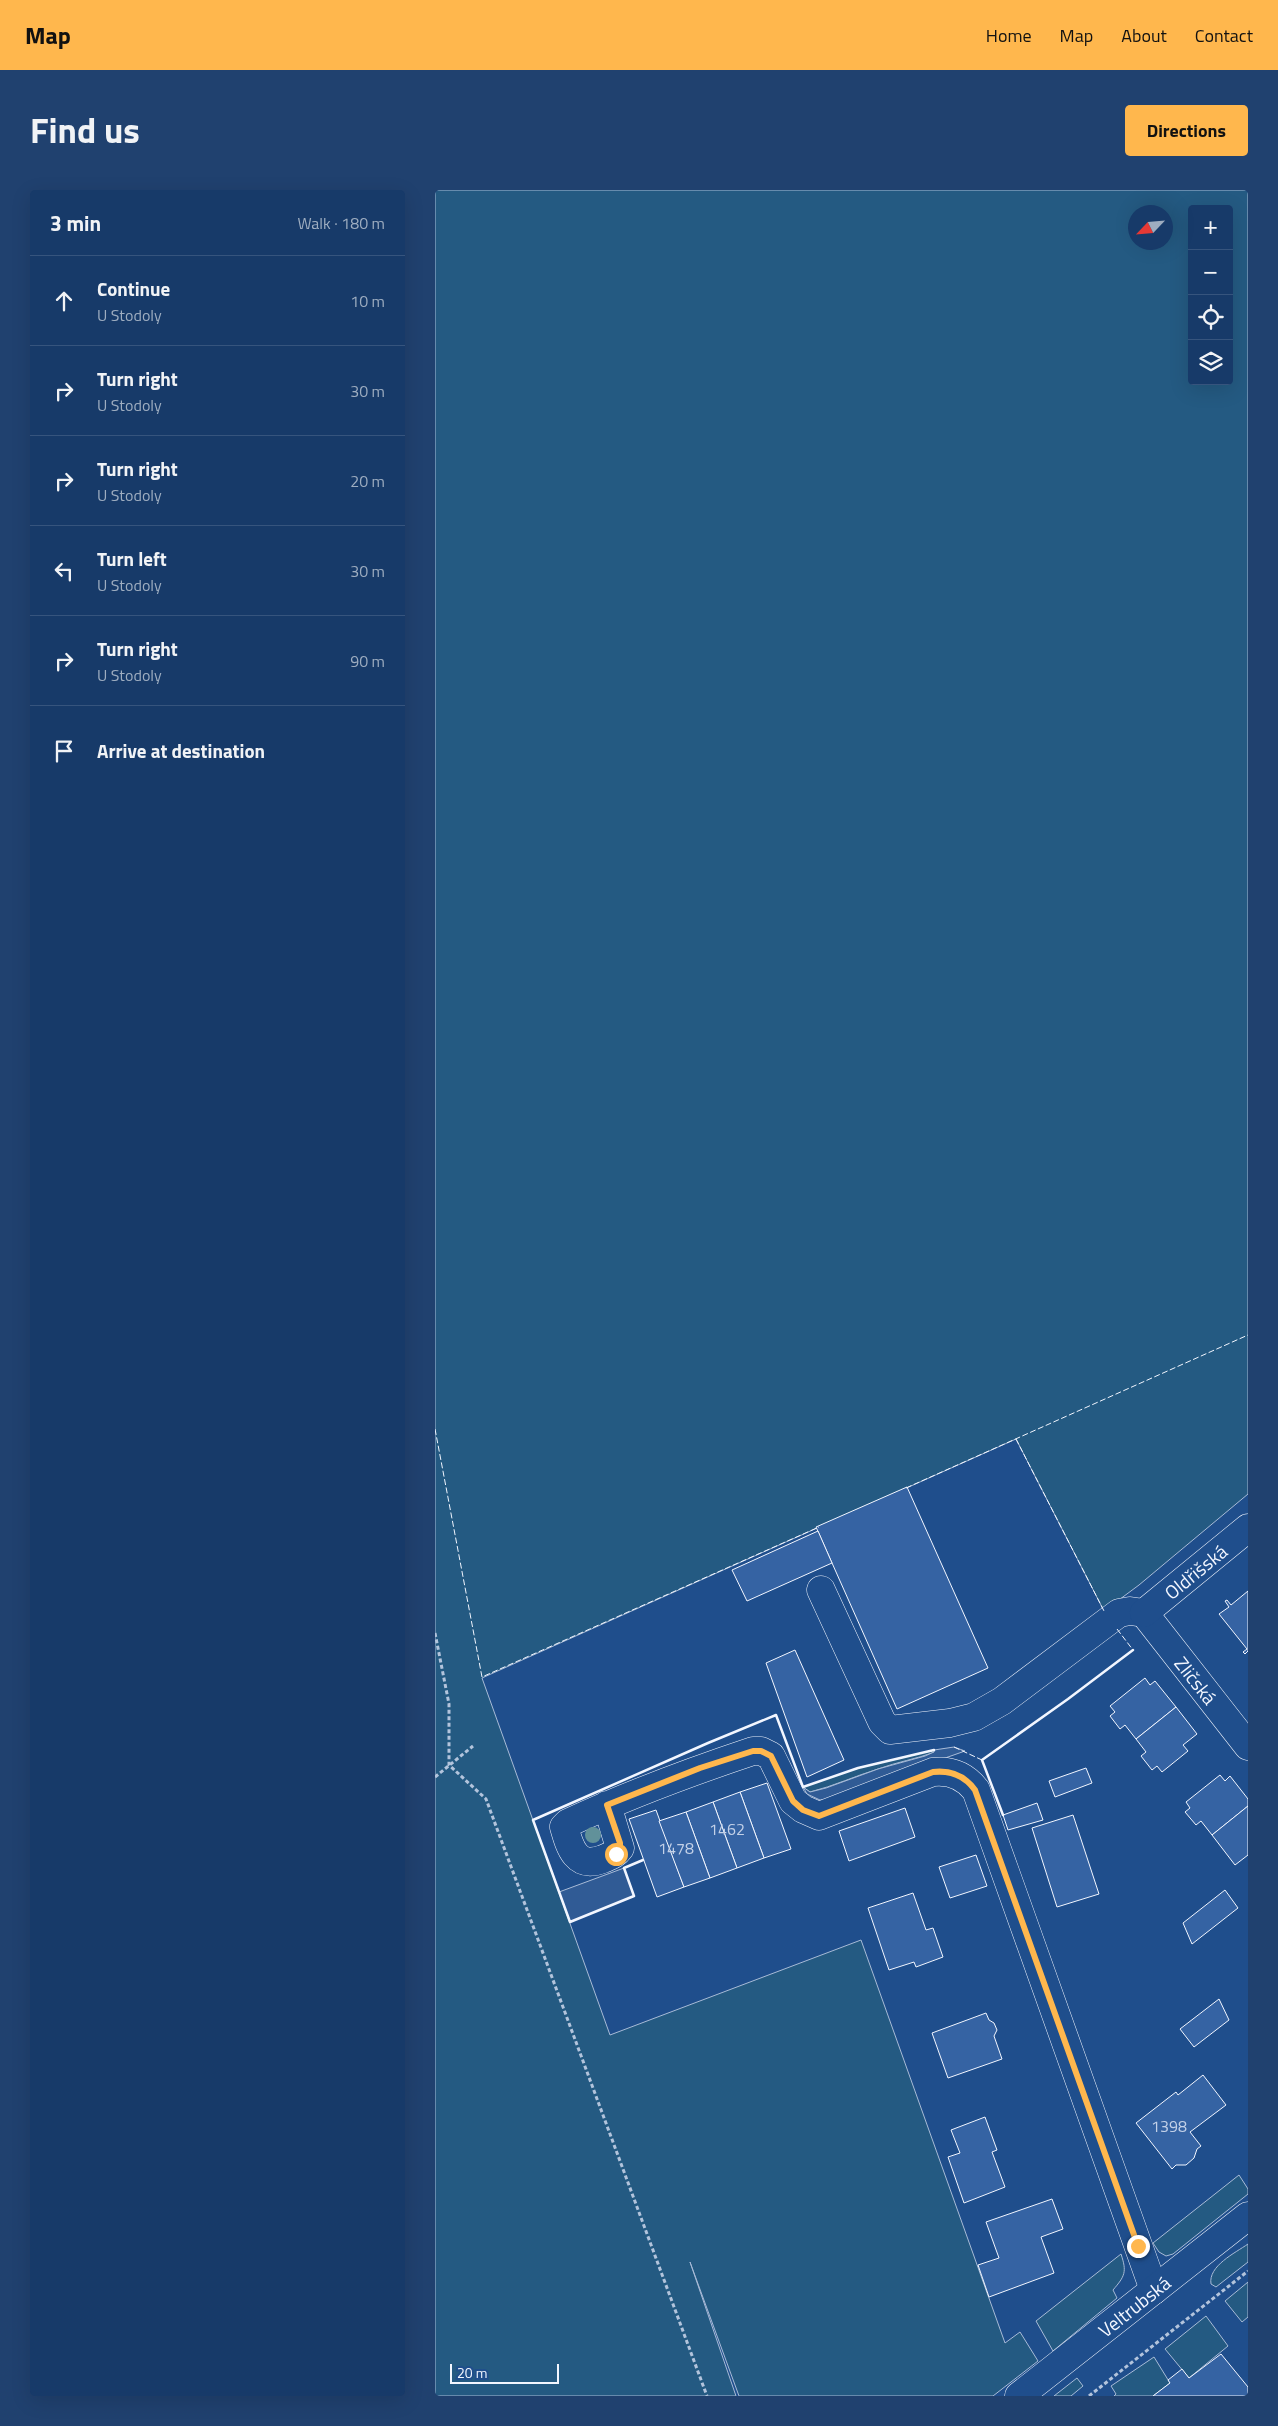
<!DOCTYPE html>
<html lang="en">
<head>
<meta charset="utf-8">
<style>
	body { margin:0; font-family:"Titillium Web",sans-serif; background:#20416f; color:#f1f3f6 }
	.controls { position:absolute; right:15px; top:15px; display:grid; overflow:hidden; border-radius:5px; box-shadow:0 5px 20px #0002 }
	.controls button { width:45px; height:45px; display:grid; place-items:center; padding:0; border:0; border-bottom:1px solid #36547d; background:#173a69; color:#f1f3f6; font:25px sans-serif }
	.compass { position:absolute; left:693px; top:15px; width:45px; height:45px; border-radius:50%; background:#173a69; box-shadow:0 5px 20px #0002; rotate:244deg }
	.scale { position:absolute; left:15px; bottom:12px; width:109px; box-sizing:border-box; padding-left:5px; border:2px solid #f2f6ff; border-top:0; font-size:14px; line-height:18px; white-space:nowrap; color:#f2f6ff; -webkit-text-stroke:4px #1f4e8c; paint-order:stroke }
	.stop { position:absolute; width:15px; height:15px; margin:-11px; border:4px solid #ffb74d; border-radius:50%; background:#fff }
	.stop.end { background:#ffb74d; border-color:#fff; box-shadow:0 1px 5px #0008 }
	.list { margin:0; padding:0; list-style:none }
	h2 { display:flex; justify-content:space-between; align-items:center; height:65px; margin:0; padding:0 20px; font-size:21px }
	h2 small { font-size:16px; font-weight:400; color:#9eadc0 }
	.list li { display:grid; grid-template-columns:32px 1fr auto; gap:15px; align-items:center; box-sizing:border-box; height:90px; padding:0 20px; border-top:1px solid #36547d }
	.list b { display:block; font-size:19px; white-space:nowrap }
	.list p { margin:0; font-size:16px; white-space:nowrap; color:#9eadc0 }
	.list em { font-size:16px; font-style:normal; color:#9eadc0 }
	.icon { flex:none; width:28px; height:28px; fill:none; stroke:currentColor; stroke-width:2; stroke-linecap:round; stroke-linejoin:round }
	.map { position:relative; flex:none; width:813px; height:2206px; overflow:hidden; border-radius:5px }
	header { display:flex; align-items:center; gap:30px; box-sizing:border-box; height:70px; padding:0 25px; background:#ffb74d; color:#111 }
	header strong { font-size:24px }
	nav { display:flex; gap:28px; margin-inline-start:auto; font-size:18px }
	.intro { display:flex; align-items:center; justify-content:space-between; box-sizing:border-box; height:120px; padding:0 30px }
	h1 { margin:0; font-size:35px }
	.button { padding:12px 22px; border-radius:5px; background:#ffb74d; color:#111; font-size:18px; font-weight:700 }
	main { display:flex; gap:30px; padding:0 30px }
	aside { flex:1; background:#173a69; border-radius:5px; box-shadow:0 5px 20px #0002 }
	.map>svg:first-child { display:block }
</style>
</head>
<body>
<header>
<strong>Map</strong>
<nav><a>Home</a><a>Map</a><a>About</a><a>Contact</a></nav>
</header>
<div class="intro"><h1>Find us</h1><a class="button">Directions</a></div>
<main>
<aside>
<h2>3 min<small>Walk · 180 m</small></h2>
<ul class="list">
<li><svg class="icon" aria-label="ahead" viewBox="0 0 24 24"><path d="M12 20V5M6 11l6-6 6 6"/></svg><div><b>Continue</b><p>U Stodoly</p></div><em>10 m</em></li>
<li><svg class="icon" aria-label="right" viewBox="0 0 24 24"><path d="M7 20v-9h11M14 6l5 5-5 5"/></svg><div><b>Turn right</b><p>U Stodoly</p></div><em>30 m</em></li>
<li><svg class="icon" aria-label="right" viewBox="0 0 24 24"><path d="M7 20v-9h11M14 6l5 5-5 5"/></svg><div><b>Turn right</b><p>U Stodoly</p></div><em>20 m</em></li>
<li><svg class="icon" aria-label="left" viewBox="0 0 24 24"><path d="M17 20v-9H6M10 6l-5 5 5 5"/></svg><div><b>Turn left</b><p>U Stodoly</p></div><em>30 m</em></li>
<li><svg class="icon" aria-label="right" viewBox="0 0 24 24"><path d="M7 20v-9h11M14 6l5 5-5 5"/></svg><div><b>Turn right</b><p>U Stodoly</p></div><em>90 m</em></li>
<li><svg class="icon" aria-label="arrive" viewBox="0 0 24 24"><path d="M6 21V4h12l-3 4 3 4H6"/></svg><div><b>Arrive at destination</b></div></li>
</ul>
</aside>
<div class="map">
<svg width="813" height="2206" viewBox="0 0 813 2206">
	<rect width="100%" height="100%" fill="#1f4e8c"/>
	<g fill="#245a82" stroke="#a8bbd7" fill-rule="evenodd">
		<path d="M0 0H813V1304L704 1395 669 1421 581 1249 47 1488 175 1845 426 1750 570 2153 585 2142 603 2171 558 2206H304L255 2072 301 2206H0ZM757 19H794V191H757ZM700 22H730V52H700Z"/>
		<path d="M499 1560 500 1562C481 1569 462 1572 443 1579 420 1586 399 1596 375 1602L368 1597 423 1578Z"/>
		<path d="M804 1985 813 1999V2004L738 2064 731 2066 724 2062 718 2053Z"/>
		<path d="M813 2054V2072L781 2097 776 2094C773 2076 800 2063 813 2054Z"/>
		<path d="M686 2064C692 2082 690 2086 678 2100L682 2108 618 2161 601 2131Z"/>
		<path d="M813 2092V2127L807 2132 790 2111Z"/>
		<path d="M771 2126 793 2156 754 2188 730 2159Z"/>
		<path d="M719 2167 735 2193 718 2206H679L681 2204 676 2196Z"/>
		<path d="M642 2188 648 2196 636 2206H619Z"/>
	</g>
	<g fill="#305b95" stroke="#a8bbd7">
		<path d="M519 1557 530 1561 391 1610H385L372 1604 368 1597 375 1602 391 1598 443 1579 490 1566 499 1562V1560Z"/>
		<path d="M189 1678 199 1706 135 1732 124 1702Z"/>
	</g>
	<g fill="#3563a3" stroke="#f2f6ff">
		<path d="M472 1297 553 1478 462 1519 381 1337Z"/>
		<path d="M383 1341 397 1373 312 1411 297 1380Z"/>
		<path d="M813 1401V1461L810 1464 808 1462 812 1459 784 1424 794 1417 790 1411 792 1410 796 1415Z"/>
		<path d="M360 1460 409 1570 372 1587 331 1473Z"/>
		<path d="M710 1488 715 1495 720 1491 741 1517 701 1549 690 1535 685 1539 675 1526 680 1522 675 1516Z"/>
		<path d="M741 1517 762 1544 748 1555 753 1561 727 1582 722 1576 717 1580 706 1566 711 1562 701 1549Z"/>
		<path d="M651 1578 657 1593 620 1607 614 1591Z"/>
		<path d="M785 1585 790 1591 795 1586 813 1609V1616L777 1645 766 1631 761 1635 750 1622 755 1618 751 1612Z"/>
		<path d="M332 1593 356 1659 329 1668 305 1602Z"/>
		<path d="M305 1602 329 1668 302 1678 278 1612Z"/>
		<path d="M278 1612 302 1678 275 1688 251 1622Z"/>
		<path d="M602 1613 608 1630 573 1640 568 1625Z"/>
		<path d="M813 1616V1665L800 1675 777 1645Z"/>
		<path d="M470 1618 480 1647 414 1671 404 1641Z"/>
		<path d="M221 1620 249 1697 222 1707 194 1629Z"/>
		<path d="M251 1622 275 1688 249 1697 224 1631Z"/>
		<path d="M638 1625 664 1704 622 1717 597 1638Z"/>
		<path d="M541 1665 552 1696 515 1708 504 1677Z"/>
		<path d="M790 1700 803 1718 757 1754 748 1733Z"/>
		<path d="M478 1703 491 1740 498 1738 508 1767 481 1777 479 1772 454 1780 433 1718Z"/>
		<path d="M784 1809 794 1830 759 1857 745 1839Z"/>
		<path d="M551 1823 554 1830 559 1833 562 1840 559 1846 567 1869 513 1888 497 1843Z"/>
		<path d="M768 1885 791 1915 755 1942 766 1956 762 1959 759 1968 751 1975H741L737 1979 701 1933 741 1902 743 1905Z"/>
		<path d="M550 1927 562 1960 557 1962 570 1997 529 2013 513 1967 525 1963 516 1940Z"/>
		<path d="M617 2009 628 2039 606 2047 619 2083 554 2107 543 2075 564 2068 551 2032Z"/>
		<path d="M786 2164 813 2197V2206H718L735 2193 733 2190 747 2179 754 2188Z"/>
	</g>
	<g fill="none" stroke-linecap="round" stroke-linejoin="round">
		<g stroke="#f2f6ff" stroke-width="29">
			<g id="minor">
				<path d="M386 1400 447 1532 455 1540 515 1533 539 1527 567 1511 684 1423 695 1421 709 1423"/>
				<path id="s1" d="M709 1423 813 1556"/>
				<path id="s2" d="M709 1423 813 1338"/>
				<path d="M172 1615 185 1658C181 1664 175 1666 168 1669 141 1679 135 1658 129 1637L133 1633C193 1605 255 1582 318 1561H326L336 1566 358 1611 368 1619 384 1626 498 1582C516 1580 530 1586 541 1600L719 2100"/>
				<path id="s3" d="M584 2206 813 2026"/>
			</g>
		</g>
		<g stroke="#b3c4dc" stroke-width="3" stroke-dasharray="4 2.5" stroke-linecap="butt">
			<path d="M0 1443 14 1514V1575L51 1609 272 2206"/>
			<path d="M0 1587 38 1556"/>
			<path d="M654 2206 813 2081"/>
		</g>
		<use href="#minor" stroke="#1f4e8c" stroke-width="28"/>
		<g stroke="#f2f6ff" stroke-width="1" stroke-dasharray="6 2.5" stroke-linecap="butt">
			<path d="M0 1239 47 1487 384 1337"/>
			<path d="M581 1249 669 1421"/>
			<path d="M471 1298 813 1145"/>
			<path d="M682 1439 698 1460"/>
			<path d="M519 1557 547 1570"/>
		</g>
		<g stroke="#f2f6ff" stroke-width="2.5">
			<path d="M568 1625 547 1570 633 1509 698 1460"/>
			<path d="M208 1670 189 1678 199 1706 135 1732 98 1630 273 1553 341 1525 368 1597 423 1578 499 1560"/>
		</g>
	</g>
	<circle fill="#61919a" cx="158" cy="1645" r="8"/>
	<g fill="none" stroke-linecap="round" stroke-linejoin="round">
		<path stroke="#ffb74d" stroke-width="6" d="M181 1664 185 1658V1653L172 1615 265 1578 318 1561H326L336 1566 358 1611 368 1620 384 1626 498 1582C516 1580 530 1586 540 1600L703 2056"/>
	</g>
	<g text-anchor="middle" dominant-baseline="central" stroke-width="4" stroke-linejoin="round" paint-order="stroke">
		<g font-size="16" fill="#c3d1e8">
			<text x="292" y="1639">1462</text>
			<text x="241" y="1658">1478</text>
			<text x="734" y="1936">1398</text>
		</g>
		<g font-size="19" fill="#f2f6ff" stroke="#1f4e8c">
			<text stroke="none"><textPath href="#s2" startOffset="66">Oldřišská</textPath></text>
			<text stroke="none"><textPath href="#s1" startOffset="85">Zličská</textPath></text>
			<text stroke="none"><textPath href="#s3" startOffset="146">Veltrubská</textPath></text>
		</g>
	</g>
</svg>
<div class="controls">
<button>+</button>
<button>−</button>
<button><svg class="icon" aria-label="locate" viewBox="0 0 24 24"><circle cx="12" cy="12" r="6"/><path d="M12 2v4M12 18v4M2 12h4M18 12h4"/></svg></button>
<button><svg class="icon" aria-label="layers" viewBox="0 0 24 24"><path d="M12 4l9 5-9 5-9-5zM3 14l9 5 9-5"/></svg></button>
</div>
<svg class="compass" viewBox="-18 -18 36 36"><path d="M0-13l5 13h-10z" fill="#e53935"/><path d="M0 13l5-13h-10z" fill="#9eadc0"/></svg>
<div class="scale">20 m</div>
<div class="stop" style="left:181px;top:1664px"></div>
<div class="stop end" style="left:703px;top:2056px"></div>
</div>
</main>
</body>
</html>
